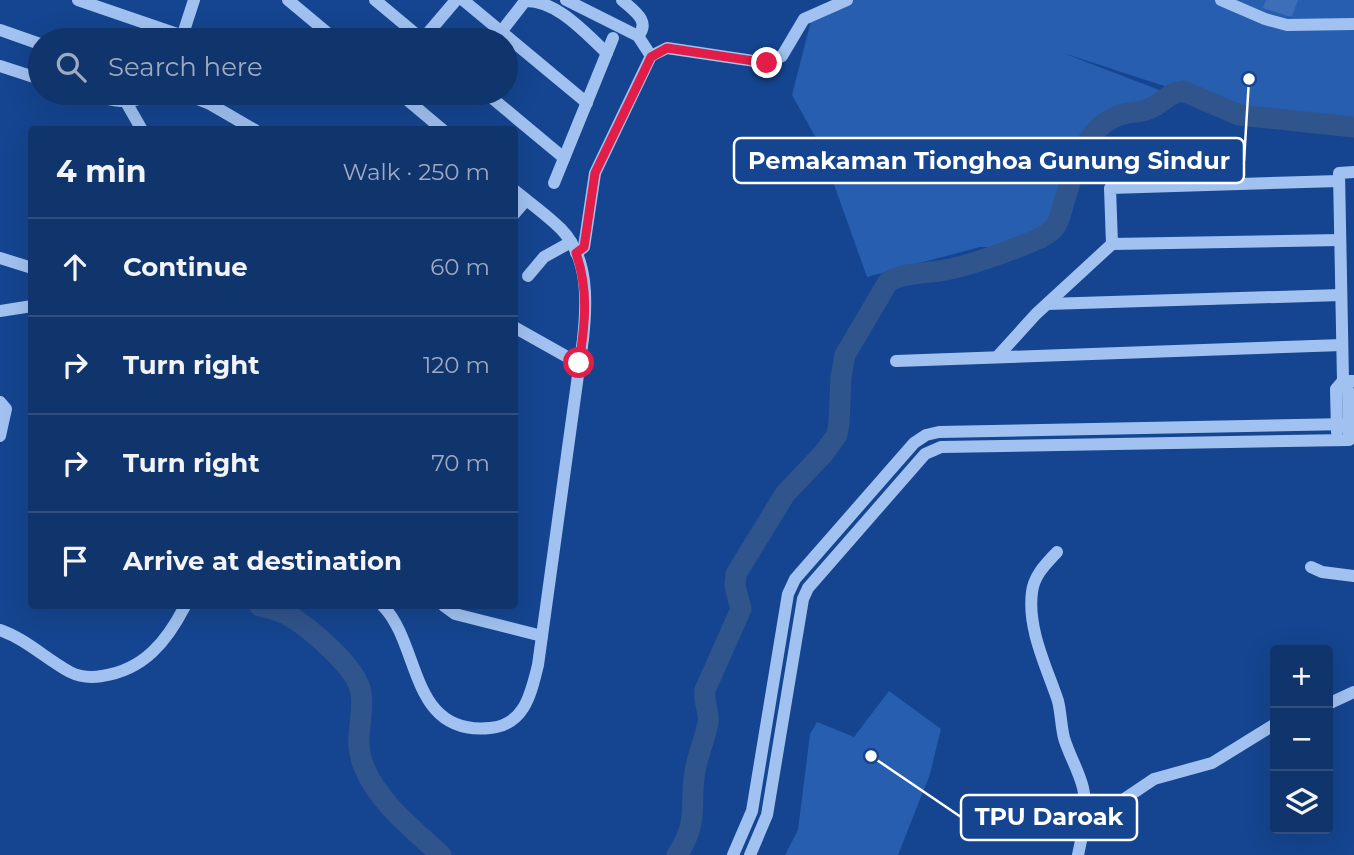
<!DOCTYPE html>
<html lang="en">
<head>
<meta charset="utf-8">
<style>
	body { margin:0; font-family:Montserrat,sans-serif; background:#193c72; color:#f1f3f6 }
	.controls { position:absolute; right:21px; bottom:21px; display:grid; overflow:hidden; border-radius:7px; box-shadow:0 7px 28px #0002 }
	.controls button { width:63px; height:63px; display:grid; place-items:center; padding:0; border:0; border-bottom:2px solid #304f7f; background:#10346c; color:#f1f3f6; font:35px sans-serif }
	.stop { position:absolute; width:21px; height:21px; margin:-16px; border:5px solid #e11d48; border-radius:50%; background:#fff }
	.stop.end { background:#e11d48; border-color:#fff; box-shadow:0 2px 7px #0008 }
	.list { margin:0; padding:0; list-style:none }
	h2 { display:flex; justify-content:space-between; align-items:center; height:91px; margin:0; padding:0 28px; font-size:30px }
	h2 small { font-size:23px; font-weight:400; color:#9caac2 }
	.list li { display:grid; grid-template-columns:46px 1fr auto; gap:21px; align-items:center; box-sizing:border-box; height:98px; padding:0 28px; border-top:2px solid #304f7f }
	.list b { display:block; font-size:26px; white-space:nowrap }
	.list em { font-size:23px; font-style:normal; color:#9caac2 }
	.icon { flex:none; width:38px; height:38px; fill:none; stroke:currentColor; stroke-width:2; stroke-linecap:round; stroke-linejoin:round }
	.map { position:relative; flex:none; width:1354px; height:855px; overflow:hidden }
	.search { position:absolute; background:#10346c; box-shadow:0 7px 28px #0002; left:28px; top:28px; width:490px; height:77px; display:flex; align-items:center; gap:18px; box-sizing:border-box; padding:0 24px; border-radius:38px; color:#9caac2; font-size:26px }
	.panel { position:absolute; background:#10346c; box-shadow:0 7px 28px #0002; left:28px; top:126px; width:490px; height:483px; border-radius:7px }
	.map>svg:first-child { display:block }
</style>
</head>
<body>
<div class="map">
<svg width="1354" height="855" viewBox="0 0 1354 855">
	<rect width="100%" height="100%" fill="#154590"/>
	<g fill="#275eaf">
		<path d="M840 0H1354V124L1329 125 1201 98 1063 53 1180 98 1161 115 1132 113 1094 122 1078 145 1068 206 1045 248 980 247 867 277 820 145 792 95 813 13Z"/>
		<path d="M889 691 941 729 930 774 898 855H785L798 830 810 734 817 722 854 737Z"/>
	</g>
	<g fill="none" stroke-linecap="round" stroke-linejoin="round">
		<g stroke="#30548c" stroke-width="21">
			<path d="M260 606C269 608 278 610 286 614 308 626 358 668 361 693 365 720 352 738 364 767 378 802 414 830 441 855"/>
			<path d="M677 855C700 820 689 807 695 771 698 754 705 739 708 723 710 712 703 702 705 690L741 609 735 586 736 574 785 494 823 454 837 435 839 423 841 377 845 355 888 282C905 272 926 274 945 270 965 267 1037 243 1051 231 1059 225 1061 212 1064 202 1074 171 1082 132 1115 117 1124 112 1136 113 1146 110 1161 106 1168 92 1183 91L1239 115 1354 127"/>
		</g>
	</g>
	<path fill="#3d6fb9" d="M1266 0H1298L1292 16H1288L1263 8Z"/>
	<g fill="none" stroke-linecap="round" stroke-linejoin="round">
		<g stroke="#a1c2f1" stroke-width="12">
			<path d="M78 0 183 36"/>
			<path d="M288 0 336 40"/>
			<path d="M375 0 423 40"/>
			<path d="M463 0 587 103"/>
			<path d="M566 0 638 36 651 56"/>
			<path d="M622 0C634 11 651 21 638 36"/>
			<path d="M1221 0 1265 19 1287 25 1354 24"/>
			<path d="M0 30 40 44"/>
			<path d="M501 32 525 1C557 0 585 33 607 53"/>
			<path d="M181 40 194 0"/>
			<path d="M422 40 456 0"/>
			<path d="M0 66 40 79"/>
			<path d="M86 93C109 100 129 107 152 93"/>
			<path d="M182 93 210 104 255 130"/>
			<path d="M399 93 443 130"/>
			<path d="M486 93 564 158"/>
			<path d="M126 102 142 130"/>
			<path d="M554 183 613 38"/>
			<path d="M514 214 526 200"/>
			<path d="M1112 244 1340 240"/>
			<path d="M576 253 584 247 595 173 651 56 667 48 767 63 782 56 804 19 847 0"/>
			<path d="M0 258 32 268"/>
			<path d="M528 276 544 257 571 242"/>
			<path d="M1047 304 1341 295"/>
			<path d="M0 311 32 306"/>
			<path d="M514 327 578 363"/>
			<path d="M997 357 1036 314 1112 244 1110 188 1339 181"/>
			<path d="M896 361 1342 345"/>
			<path d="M0 402 6 409 0 436"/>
			<path d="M1337 432 1336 389 1343 381H1354"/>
			<path d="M1057 552C1046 564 1034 575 1032 592 1027 629 1047 668 1058 701 1061 713 1061 726 1064 738 1069 755 1079 771 1083 788 1087 803 1083 822 1082 836"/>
			<path d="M1311 567 1322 572 1354 576"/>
			<path d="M383 606C421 645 409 736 490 728 525 725 531 693 538 665L583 339C587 302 589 258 561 229 547 215 530 203 514 190"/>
			<path d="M444 606 455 614 542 636"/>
			<path d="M0 630C26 639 46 659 70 672 80 677 91 678 102 676 144 670 167 641 185 606"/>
			<path d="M1328 704 1354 692"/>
			<path d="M733 855 752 811 788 594 795 579 914 443 926 435 939 432 1349 424"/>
			<path d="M750 855 767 815 803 599 808 588 925 454 941 447 1349 440 1348 390 1343 381 1339 173 1354 172"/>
			<path d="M1078 855 1082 836 1096 818 1154 779 1212 763 1275 724"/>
		</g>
	</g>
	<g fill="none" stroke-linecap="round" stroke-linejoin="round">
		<path stroke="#e11d48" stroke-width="9" d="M579 363C585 325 589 290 576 253L584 247 595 173 651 57 667 48 767 63"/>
	</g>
	<path fill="none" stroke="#fff" stroke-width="2.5" d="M1249 79L1244 161M871 756L961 817"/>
	<g fill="#fff" stroke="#154590" stroke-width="2.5">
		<circle cx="1249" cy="79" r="7"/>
		<circle cx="871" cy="756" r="7"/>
	</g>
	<g fill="#154590" stroke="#fff" stroke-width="2.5">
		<rect x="734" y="138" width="510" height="45" rx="7"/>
		<rect x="961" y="795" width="176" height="45" rx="7"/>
	</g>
	<g font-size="24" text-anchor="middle" font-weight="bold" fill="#fff">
		<text x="989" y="169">Pemakaman Tionghoa Gunung Sindur</text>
		<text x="1049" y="825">TPU Daroak</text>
	</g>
</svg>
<div class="controls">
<button>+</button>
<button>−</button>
<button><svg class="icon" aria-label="layers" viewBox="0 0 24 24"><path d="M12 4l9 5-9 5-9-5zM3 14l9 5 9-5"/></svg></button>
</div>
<div class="stop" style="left:579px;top:363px"></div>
<div class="stop end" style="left:767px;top:63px"></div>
<div class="search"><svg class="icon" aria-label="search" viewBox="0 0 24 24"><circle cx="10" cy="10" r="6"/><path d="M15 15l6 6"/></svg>Search here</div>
<section class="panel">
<h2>4 min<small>Walk · 250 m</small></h2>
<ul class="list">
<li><svg class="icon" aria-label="ahead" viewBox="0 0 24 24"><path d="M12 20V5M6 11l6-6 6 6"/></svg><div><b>Continue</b></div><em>60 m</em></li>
<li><svg class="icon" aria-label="right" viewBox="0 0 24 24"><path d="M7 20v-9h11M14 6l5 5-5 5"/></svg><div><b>Turn right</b></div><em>120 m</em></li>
<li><svg class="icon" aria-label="right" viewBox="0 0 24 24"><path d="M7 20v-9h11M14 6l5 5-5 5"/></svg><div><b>Turn right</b></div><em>70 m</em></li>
<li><svg class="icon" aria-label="arrive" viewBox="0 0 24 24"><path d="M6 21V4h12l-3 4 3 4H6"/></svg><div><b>Arrive at destination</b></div></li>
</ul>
</section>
</div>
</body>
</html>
